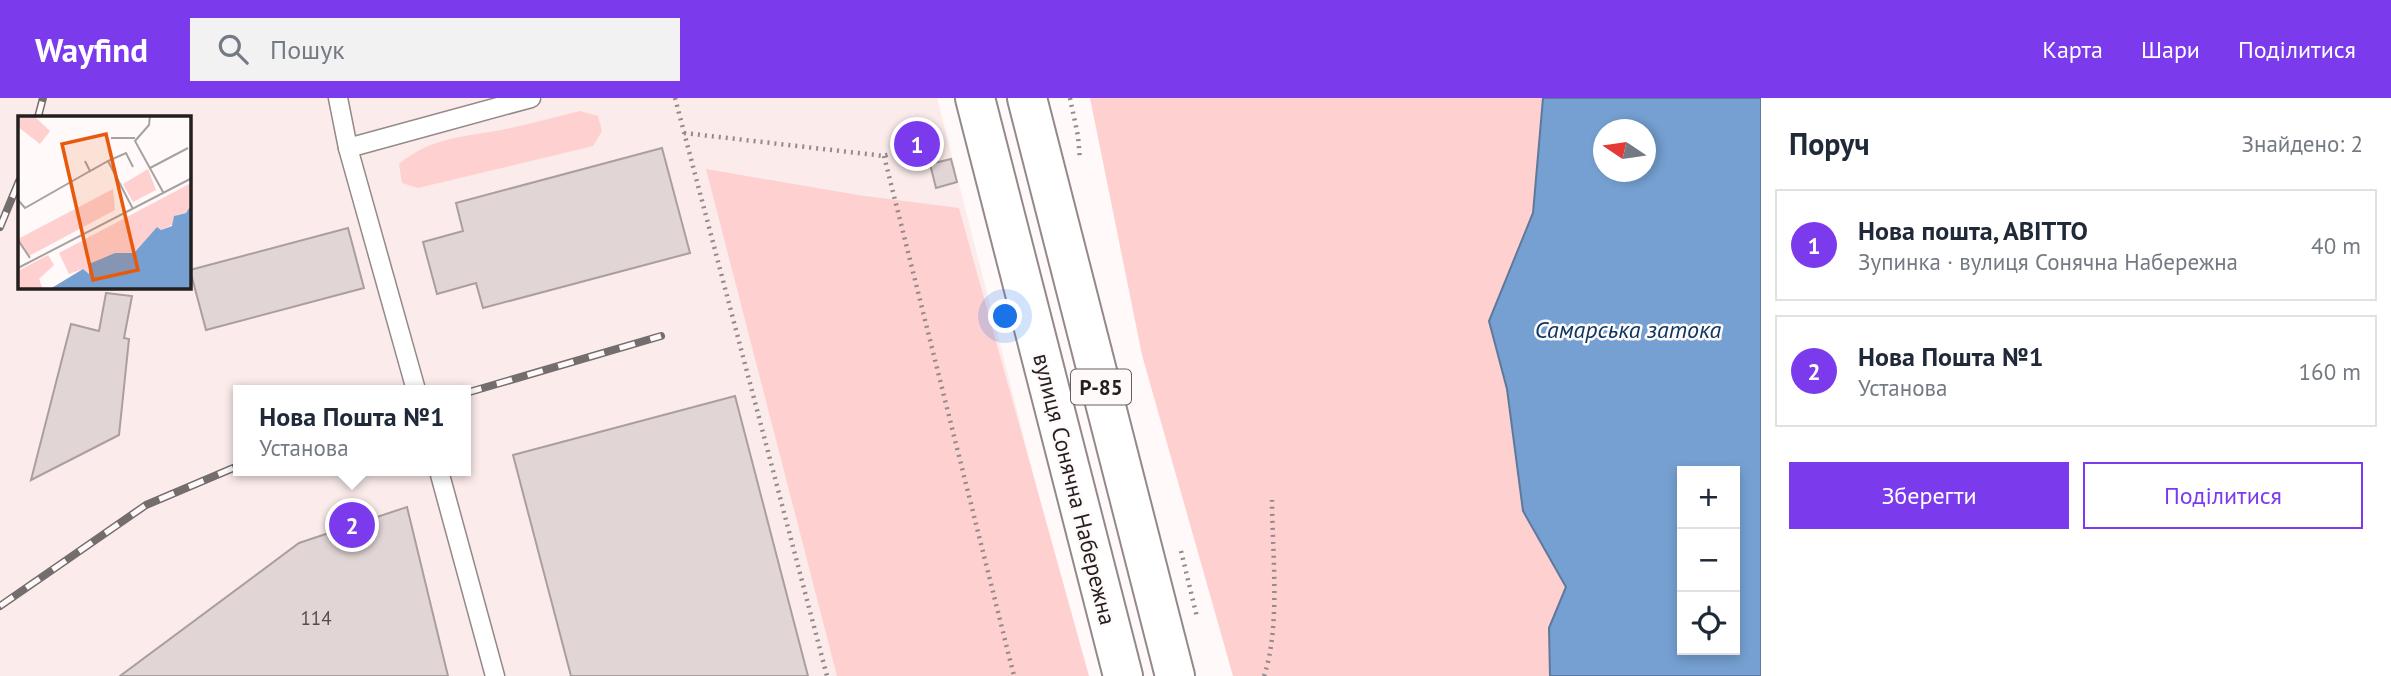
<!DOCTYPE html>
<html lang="uk">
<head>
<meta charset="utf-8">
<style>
	body { margin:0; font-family:"PT Sans",sans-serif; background:#f2f2f3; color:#1f2937 }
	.controls { position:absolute; right:21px; bottom:21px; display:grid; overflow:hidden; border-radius:0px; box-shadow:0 4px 10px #0003 }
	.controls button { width:63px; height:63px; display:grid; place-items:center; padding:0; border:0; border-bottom:2px solid #e0e1e3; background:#fff; color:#1f2937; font:35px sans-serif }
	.compass { position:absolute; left:1593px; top:21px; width:63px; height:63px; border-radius:50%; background:#fff; box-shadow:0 4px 10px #0003; rotate:283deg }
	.you { position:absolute; left:1006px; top:219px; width:24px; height:24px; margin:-18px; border:5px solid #fff; border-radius:50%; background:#1a73e8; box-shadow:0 0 0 10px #1a73e833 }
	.badge { display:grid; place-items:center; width:46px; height:46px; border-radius:50%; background:#7c3aed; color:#fff; font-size:23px; font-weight:700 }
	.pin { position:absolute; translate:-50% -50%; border:4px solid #fff; box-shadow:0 2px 7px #0006 }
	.popup { position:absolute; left:233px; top:287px; width:238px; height:91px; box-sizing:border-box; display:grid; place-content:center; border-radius:0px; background:#fff; filter:drop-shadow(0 2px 5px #0005); font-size:23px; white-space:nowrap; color:#747a83 }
	.popup b { font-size:26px; color:#1f2937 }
	.popup::after { content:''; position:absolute; left:50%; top:100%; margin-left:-14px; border:14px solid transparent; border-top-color:#fff }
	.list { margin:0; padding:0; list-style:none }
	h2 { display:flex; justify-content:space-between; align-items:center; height:91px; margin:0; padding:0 28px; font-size:30px }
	h2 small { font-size:23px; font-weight:400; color:#747a83 }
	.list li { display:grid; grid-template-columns:46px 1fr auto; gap:21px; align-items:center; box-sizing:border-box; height:112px; margin:0 14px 14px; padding:0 14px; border:2px solid #e0e1e3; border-radius:0px }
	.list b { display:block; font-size:26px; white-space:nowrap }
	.list p { margin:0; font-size:23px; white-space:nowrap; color:#747a83 }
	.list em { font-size:23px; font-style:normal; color:#747a83 }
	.actions { display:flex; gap:14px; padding:21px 28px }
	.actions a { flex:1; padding:16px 0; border:2px solid #7c3aed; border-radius:0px; text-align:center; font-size:24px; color:#7c3aed }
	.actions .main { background:#7c3aed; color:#fff }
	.icon { flex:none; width:38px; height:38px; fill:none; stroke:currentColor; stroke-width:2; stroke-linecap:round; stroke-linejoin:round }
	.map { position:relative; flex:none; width:1761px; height:578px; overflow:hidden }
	header { display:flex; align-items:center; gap:42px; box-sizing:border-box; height:98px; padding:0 35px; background:#7c3aed; color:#fff }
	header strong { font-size:33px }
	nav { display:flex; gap:38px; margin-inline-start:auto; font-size:24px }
	.search { width:490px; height:63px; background:#f2f2f3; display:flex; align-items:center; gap:18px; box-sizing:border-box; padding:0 24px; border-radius:0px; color:#747a83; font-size:26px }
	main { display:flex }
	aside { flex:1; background:#fff }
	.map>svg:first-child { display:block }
</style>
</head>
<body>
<header>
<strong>Wayfind</strong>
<div class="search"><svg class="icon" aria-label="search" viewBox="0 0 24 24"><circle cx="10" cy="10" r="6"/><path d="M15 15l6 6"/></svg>Пошук</div>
<nav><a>Карта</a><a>Шари</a><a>Поділитися</a></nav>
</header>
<main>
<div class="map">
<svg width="1761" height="578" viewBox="0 0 1761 578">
	<rect width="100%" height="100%" fill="#fff9f9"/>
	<path fill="#fcebeb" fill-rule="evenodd" d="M0 0H937L1085 578H0ZM19 19H189V189H19ZM238 292H466V373H238Z"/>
	<g fill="#fed0cf">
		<path d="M1090 0H1543L1533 115 1489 223 1507 291 1523 413 1566 489 1549 530 1550 578H1233L1142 257Z"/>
		<path d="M580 13 598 18 602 33 593 48 418 90 402 85 399 66C433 38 466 39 506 31 531 26 556 19 580 13Z"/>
		<path d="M706 71 858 97 959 110 1089 578H837Z"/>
	</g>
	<path fill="#75a0d1" stroke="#5d799c" stroke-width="2" fill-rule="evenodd" d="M1543 0H1761V578H1550L1549 530 1566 489 1523 413 1507 291 1489 223 1533 115ZM1604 32H1646V74H1604ZM1682 373H1735V552H1682Z"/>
	<g fill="#e2d5d5" stroke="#aa9e9e" stroke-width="2">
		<path d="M662 50 690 155 483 210 476 185 437 196 423 144 463 133 456 105Z"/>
		<path d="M951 61 957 84 936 90 930 66Z"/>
		<path d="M348 130 364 190 206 232 190 172Z"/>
		<path d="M106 195 132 198 124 240 129 241 119 337 31 382 71 226 99 233Z"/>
		<path d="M735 298 808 578H571L513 357Z"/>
		<path d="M407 409 448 578H120L299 445Z"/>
	</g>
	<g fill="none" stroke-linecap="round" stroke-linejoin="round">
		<g stroke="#948888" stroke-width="21">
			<g id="service">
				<path d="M338 0 348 50 531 0"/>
				<path d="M348 50 416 292"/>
				<path d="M439 373 495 578"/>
			</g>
		</g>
		<g stroke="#948888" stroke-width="42">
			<g id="primary">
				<path d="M975 0 1123 578"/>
				<path d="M1027 0 1175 578"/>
			</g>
		</g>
		<g stroke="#918b8b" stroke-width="4.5" stroke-dasharray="2 5" stroke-linecap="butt">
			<path d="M675 0 827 578"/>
			<path d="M1070 0 1078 38 1080 62"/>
			<path d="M684 35 884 58 936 39"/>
			<path d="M884 58 1014 578"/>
			<path d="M1181 453 1197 519"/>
			<path d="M1264 578C1281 528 1272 453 1272 400"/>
		</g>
		<use href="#service" stroke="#fff" stroke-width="18"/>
		<use href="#primary" stroke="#fff" stroke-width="38"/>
		<g stroke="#736d6d" stroke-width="8">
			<g id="rail">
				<path d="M38 19 43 0"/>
				<path d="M0 129 19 83"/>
				<path d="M466 295 661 238"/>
				<path d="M0 508 146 407 238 368"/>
			</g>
		</g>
		<use href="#rail" stroke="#fff9f9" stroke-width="5" stroke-dasharray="16" stroke-linecap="butt"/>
	</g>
	<g text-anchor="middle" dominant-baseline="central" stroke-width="5" stroke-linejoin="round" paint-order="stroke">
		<g font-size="19" fill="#544c4c">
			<text x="316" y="520">114</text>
		</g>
		<rect fill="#fff9f9" stroke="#666060" stroke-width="2" x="1071" y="271.5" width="60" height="35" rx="5"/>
		<g font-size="21" font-weight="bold" fill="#241f1f">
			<text x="1101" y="289">Р-85</text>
		</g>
		<g font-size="23" fill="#241f1f" stroke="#fff9f9">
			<text transform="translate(1075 391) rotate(76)">вулиця Сонячна Набережна</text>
		</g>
		<g font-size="24" font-style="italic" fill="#093866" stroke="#fff9f9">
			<text x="1628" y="231">Самарська затока</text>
		</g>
	</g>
	<g transform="translate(18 18)">
		<rect width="173" height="173" fill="#fff9f9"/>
		<path d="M0 0H16L32 15 22 28 0 11ZM130 53 138 74 115 86 105 68ZM173 67V89L168 97 158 99 156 108 143 114 139 111 116 137 83 143 71 158 65 153 51 158 41 137ZM95 73 97 94 11 140 0 123ZM30 139 36 149 21 163 25 173H0V155Z" fill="#fed0cf"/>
		<path d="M173 89V173H32L65 153 71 158V148L97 137H116L139 111 143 114 154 110 156 100 168 97Z" fill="#75a0d1"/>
		<path fill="none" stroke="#a7a2a2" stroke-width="2" d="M132 0 131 9 117 25 145 76M93 22H117M67 45 72 55 90 45M132 52 170 32M0 84 7 92 72 55M115 93 90 45 108 37 115 51M0 124 12 142M0 152 174 62"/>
		<path fill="#e8590c" fill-opacity="0.15" stroke="#e8590c" stroke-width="3.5" d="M88 18 120 154 75 164 44 28Z"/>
		<rect width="173" height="173" fill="none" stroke="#241f1f" stroke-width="3.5"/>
	</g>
</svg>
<div class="controls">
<button>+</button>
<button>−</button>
<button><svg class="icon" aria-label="locate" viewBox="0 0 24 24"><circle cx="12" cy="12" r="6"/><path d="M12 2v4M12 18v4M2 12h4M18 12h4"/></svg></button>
</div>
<svg class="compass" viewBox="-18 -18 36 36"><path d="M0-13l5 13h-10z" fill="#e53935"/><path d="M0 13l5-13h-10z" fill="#747a83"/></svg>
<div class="you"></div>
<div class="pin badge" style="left:917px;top:46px">1</div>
<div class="pin badge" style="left:352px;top:427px">2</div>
<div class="popup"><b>Нова Пошта №1</b>Установа</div>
</div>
<aside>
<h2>Поруч<small>Знайдено: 2</small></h2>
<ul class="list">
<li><span class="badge">1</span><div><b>Нова пошта, АВІТТО</b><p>Зупинка · вулиця Сонячна Набережна</p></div><em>40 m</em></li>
<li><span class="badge">2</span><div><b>Нова Пошта №1</b><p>Установа</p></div><em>160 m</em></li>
</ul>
<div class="actions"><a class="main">Зберегти</a><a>Поділитися</a></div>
</aside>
</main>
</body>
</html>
